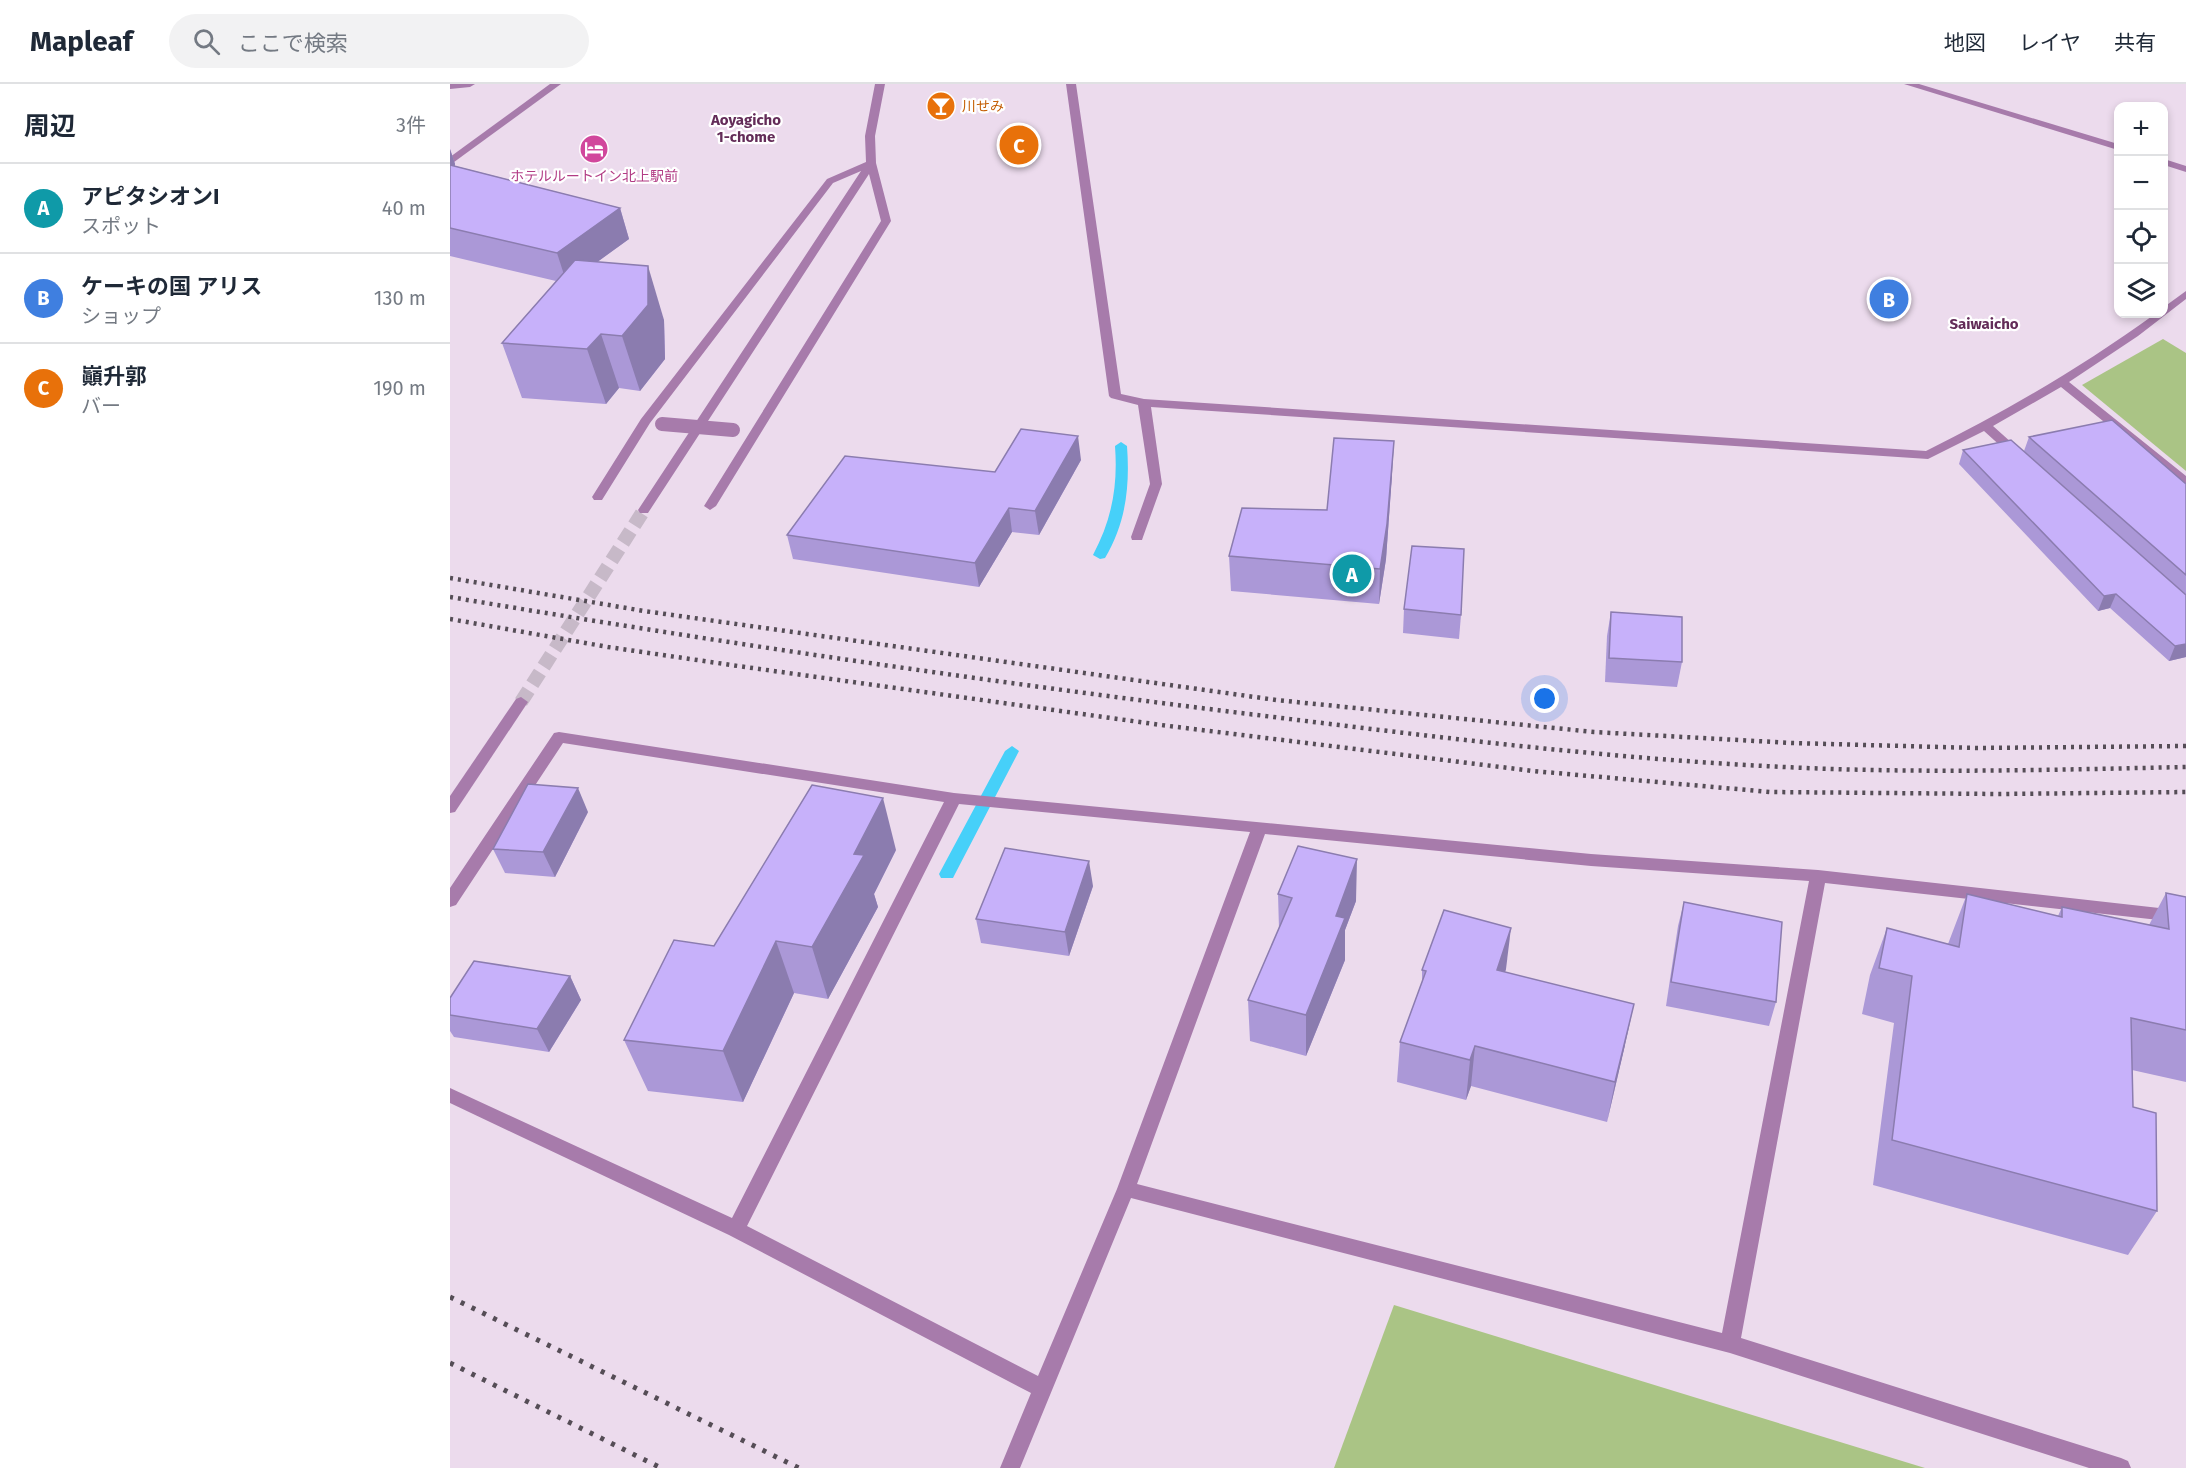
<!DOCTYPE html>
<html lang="ja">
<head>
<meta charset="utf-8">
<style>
	body { margin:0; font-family:"Fira Sans","Noto Sans JP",sans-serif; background:#f2f2f3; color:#1f2937 }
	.controls { position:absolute; right:18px; top:18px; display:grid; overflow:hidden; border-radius:12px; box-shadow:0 3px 9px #0003 }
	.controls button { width:54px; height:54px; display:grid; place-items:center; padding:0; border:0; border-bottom:2px solid #e0e1e3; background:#fff; color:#1f2937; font:30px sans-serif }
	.you { position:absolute; left:1095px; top:615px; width:21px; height:21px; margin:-15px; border:4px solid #fff; border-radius:50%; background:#1a73e8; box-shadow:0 0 0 9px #1a73e833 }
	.badge { display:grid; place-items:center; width:39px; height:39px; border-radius:50%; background:#111827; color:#fff; font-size:20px; font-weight:700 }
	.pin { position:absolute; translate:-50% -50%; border:3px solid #fff; box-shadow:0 2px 6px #0006 }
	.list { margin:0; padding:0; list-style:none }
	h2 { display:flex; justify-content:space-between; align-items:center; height:78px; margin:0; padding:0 24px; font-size:26px }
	h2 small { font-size:20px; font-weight:400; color:#747a83 }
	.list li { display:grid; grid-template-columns:39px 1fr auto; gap:18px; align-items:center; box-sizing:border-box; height:90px; padding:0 24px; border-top:2px solid #e0e1e3 }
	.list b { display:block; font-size:22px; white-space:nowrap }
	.list p { margin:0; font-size:20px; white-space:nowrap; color:#747a83 }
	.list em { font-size:20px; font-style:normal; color:#747a83 }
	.icon { flex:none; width:33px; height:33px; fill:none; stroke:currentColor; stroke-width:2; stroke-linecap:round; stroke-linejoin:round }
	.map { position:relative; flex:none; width:1736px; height:1384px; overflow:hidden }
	header { display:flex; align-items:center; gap:36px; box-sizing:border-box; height:84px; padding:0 30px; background:#fff; border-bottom:2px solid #e0e1e3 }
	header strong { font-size:28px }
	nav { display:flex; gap:33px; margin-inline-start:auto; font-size:21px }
	.search { width:420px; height:54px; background:#f2f2f3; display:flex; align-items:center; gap:15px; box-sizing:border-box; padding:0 21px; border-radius:33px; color:#747a83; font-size:22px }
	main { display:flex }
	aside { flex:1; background:#fff }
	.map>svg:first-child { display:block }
</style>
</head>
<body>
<header>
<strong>Mapleaf</strong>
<div class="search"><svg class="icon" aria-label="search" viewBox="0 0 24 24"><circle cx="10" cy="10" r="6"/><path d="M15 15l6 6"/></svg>ここで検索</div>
<nav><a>地図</a><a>レイヤ</a><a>共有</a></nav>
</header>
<main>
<aside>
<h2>周辺<small>3件</small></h2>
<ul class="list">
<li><span class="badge" style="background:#0f9aa8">A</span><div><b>アピタシオンI</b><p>スポット</p></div><em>40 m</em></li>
<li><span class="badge" style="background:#3f7fe0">B</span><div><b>ケーキの国 アリス</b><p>ショップ</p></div><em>130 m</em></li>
<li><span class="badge" style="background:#e8710a">C</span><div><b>巓升郭</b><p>バー</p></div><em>190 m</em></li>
</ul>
</aside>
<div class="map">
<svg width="1736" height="1384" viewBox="0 0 1736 1384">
	<rect width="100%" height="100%" fill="#ecdbed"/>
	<g fill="#aac485">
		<path d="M1713 255 1736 269V387L1632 301Z"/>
		<path d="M944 1221 1475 1384H884Z"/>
	</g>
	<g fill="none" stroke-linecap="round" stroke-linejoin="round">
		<g fill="#46d0f9" fill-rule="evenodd">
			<path d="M671 358 677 362C680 402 676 439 655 474L650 475 643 471C662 435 668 402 665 362Z"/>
			<path d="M562 662 569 667 505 790 503 794H491L489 790 555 667Z"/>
		</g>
		<path stroke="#c7b9c8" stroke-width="14" stroke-dasharray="14 7" stroke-linecap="butt" d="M71 618 194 426"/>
		<g fill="#a77bab" fill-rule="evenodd">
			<path d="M0 0H25L20 3 0 5Z"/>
			<path d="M100 0H111L0 81V73Z"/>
			<path d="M425 0H435L425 52 426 79 441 137 266 422 260 426 254 422 431 137 419 90 198 429H190L188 426 411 87 383 99 200 339 152 416H144L142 413 191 335 377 95 416 78 415 52Z"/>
			<path d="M616 0H626L671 310 694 315 1476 367C1556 327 1632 283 1705 230H1714V223L1736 207V215L1688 252 1619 298 1736 392V402L1732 401 1611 303 1543 342 1572 368 1574 371 1568 375 1564 374 1534 347 1478 375 701 323 712 400 693 453 692 456H682L681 453 700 400 688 321 661 314 659 312Z"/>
			<path d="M1454 0H1469L1668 60V66Z"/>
			<path d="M1714 75 1736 82V88L1714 81Z"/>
			<path d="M71 613 78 618 5 728 0 729V712L66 615Z"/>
			<path d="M109 648 504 709 1141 770 1368 786 1736 827V839L1375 799 1291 1254 1671 1374 1678 1377 1681 1384H1639L1280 1269 681 1114 570 1384H550L581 1309 279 1151 0 1019V1004L282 1134 494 718 113 659 6 821 0 823V804L104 649ZM509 720 800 748 667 1105 588 1292 297 1142ZM815 750 1141 782 1359 797 1272 1249 687 1100Z"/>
		</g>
		<g stroke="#554d56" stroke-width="4.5" stroke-dasharray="3 5" stroke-linecap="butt">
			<path d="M0 494 194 527 826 616 1144 648 1342 659 1527 664 1736 662"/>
			<path d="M0 513C266 558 532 597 799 630 970 651 1142 673 1315 682 1455 690 1596 686 1736 683"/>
			<path d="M0 535 158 563 288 582 711 641 1083 687 1320 708 1549 710 1736 708"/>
		</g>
		<g stroke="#554d56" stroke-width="5" stroke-dasharray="4 8" stroke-linecap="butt">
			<path d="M0 1213 349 1384"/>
			<path d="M0 1279 211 1384"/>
		</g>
		<path stroke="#a77bab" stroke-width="10" d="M212 340 222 341"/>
		<path stroke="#a77bab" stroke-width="14" d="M212 340 283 346"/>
	</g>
	<g fill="#ab98d7">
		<path d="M0 65 5 80V82L170 124 179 155 147 178 214 236 215 275 190 307 169 304 156 320 72 314 52 259 106 197 0 172Z"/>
		<path d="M1579 353 1736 400V511L1574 367Z"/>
		<path d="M1561 356 1736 573 1719 577 1660 524 1648 527 1509 380 1513 366Z"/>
		<path d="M631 376 589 451 562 448 529 503 343 475 337 451 545 388Z"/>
		<path d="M942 391 936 475 929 520 781 507 779 472 877 426Z"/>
		<path d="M954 525 1011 531 1009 555 953 549Z"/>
		<path d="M1161 528 1232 578 1227 603 1155 598 1157 552Z"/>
		<path d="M138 728 105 793 55 789 43 765Z"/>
		<path d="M446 766 424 810 428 823 378 915 344 909 293 1018 198 1007 174 956Z"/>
		<path d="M643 802 619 872 531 859 526 835Z"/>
		<path d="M1716 809 1736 813V998L1682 986 1683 1023 1707 1127 1678 1171 1423 1101 1444 939 1412 930 1420 891 1437 844 1498 860 1517 810 1608 832 1612 823 1699 841Z"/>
		<path d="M828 810 906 817 895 846V876L856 972 800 957 798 916 829 845Z"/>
		<path d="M1234 818 1326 918 1319 942 1216 922 1228 842Z"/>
		<path d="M1056 885 1055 888 1175 961 1157 1038 1021 1002 1016 1016 947 998 950 958 972 898V886Z"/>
		<path d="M120 892 131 916 99 968 4 953 0 947V914Z"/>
	</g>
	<g fill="#8b7caf">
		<path d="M0 65 5 80 0 102Z"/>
		<path d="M170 124 179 155 117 200 107 169Z"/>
		<path d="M198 182 214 236 215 275 190 307 172 252Z"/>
		<path d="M151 250 169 304 156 320 137 265Z"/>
		<path d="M628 352 631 376 589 451 585 427Z"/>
		<path d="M944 357 942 391 936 475 929 520 930 485Z"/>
		<path d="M559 424 562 448 529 503 525 479Z"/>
		<path d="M1666 510 1660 524 1648 527 1654 512Z"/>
		<path d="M1736 560V573L1719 577 1725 562Z"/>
		<path d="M128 704 138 728 105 793 93 768Z"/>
		<path d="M433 714 446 766 424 810 428 823 378 915 362 863 404 770Z"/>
		<path d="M907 775 906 817 895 846V876L856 972V931L886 832Z"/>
		<path d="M639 777 643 802 619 872 615 848Z"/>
		<path d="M1061 844 1056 885 1042 926 1047 886Z"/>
		<path d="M326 857 344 909 293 1018 273 967Z"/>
		<path d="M120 892 131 916 99 968 87 945Z"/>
		<path d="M1184 920 1175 961 1157 1038 1165 998Z"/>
		<path d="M1025 962 1021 1002 1016 1016 1020 976Z"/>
	</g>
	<g fill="#c7b1fa" stroke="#8b7caf" stroke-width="1.5">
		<path d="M0 81 170 124 107 169 0 144Z"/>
		<path d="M125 176 198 182V221L172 252 151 250 137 265 52 259Z"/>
		<path d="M1662 336 1736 400V491L1579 353Z"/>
		<path d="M571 345 628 352 585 427 559 424 525 479 337 451 395 372 545 388Z"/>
		<path d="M884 354 944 357 937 440 930 485 779 472 792 424 877 426Z"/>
		<path d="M1561 356 1736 511V560L1725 562 1666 510 1654 512 1513 366Z"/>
		<path d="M962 462 1014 465 1011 531 954 525Z"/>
		<path d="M1161 528 1232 533V578L1159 574Z"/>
		<path d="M78 700 128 704 93 768 43 765Z"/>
		<path d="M362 701 433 714 404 770 414 771 362 863 326 857 273 967 174 956 224 856 264 862Z"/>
		<path d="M848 762 907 775 886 832 895 834 856 931 798 916 842 814 828 810Z"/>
		<path d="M555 764 639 777 615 848 526 835Z"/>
		<path d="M1716 809 1736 813V946L1681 934 1683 1023 1706 1029 1707 1127 1442 1056 1462 892 1429 884 1437 844 1509 863 1517 810 1612 833V823L1719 845Z"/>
		<path d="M1234 818 1332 838 1326 918 1221 898Z"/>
		<path d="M994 826 1061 844 1047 886 1184 920 1165 998 1025 962 1020 976 950 958 976 887 972 886Z"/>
		<path d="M24 877 120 892 87 945 0 931V914Z"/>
	</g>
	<defs>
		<g id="bar-disc" transform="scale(1.5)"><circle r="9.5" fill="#e8710a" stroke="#fff"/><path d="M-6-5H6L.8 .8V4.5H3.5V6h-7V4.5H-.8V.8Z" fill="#fff"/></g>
		<g id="hotel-disc" transform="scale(1.5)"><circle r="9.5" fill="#d1479c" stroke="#fff"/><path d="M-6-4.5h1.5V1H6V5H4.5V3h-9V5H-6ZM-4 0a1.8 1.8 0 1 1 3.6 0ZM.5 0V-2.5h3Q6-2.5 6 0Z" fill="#fff"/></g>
	</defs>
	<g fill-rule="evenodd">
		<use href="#bar-disc" x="491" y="22"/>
		<use href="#hotel-disc" x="144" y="65"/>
	</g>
	<g text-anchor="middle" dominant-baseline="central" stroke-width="4.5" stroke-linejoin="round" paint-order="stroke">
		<g font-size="14" fill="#c56008" stroke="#fff" text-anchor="start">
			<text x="512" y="22">川せみ</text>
		</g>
		<g font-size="14" fill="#b23c85" stroke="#fff">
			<text x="144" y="92">ホテルルートイン北上駅前</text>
		</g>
		<g font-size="15" font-weight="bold" fill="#632c58" stroke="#fff">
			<text x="296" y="36">Aoyagicho<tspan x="296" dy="17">1-chome</tspan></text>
			<text x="1534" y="240">Saiwaicho</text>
		</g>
	</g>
</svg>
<div class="controls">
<button>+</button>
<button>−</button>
<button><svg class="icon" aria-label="locate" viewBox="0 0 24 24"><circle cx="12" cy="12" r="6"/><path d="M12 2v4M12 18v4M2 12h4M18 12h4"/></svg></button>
<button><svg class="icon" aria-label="layers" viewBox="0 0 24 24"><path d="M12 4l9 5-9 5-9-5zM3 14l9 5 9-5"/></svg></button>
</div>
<div class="you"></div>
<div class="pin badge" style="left:902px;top:490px;background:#0f9aa8">A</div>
<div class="pin badge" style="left:1439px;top:215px;background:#3f7fe0">B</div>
<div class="pin badge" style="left:569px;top:61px;background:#e8710a">C</div>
</div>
</main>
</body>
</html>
